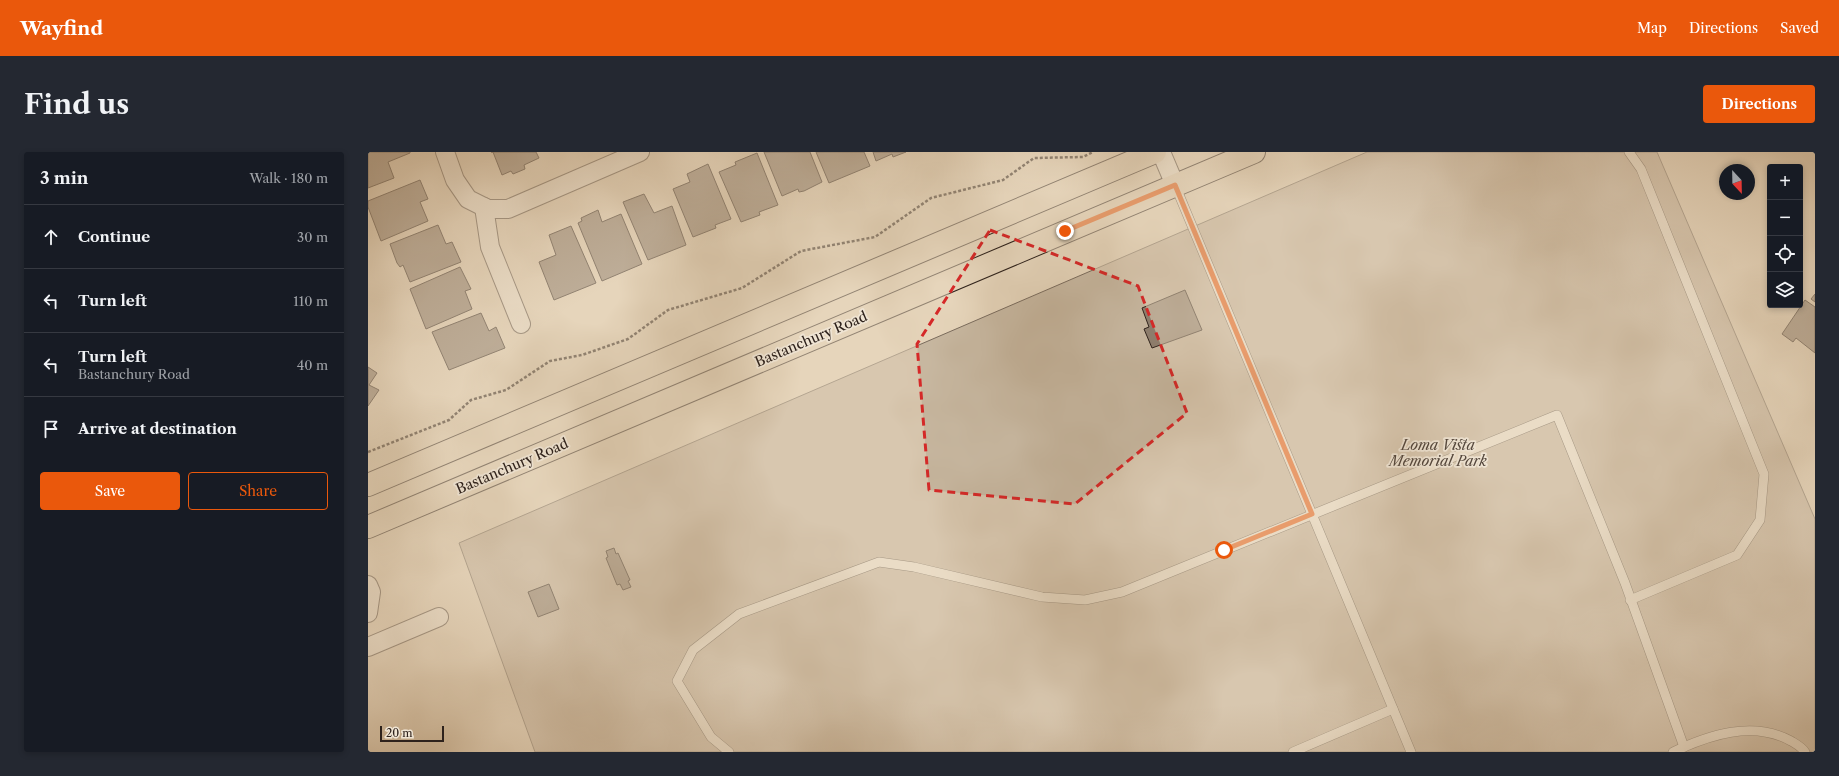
<!DOCTYPE html>
<html lang="en">
<head>
<meta charset="utf-8">
<style>
	body { margin:0; font-family:"Libre Caslon Text",serif; background:#242831; color:#f1f3f6 }
	.controls { position:absolute; right:12px; top:12px; display:grid; overflow:hidden; border-radius:4px; box-shadow:0 2px 6px #0003 }
	.controls button { width:36px; height:36px; display:grid; place-items:center; padding:0; border:0; border-bottom:1px solid #363941; background:#171b24; color:#f1f3f6; font:20px sans-serif }
	.compass { position:absolute; left:1351px; top:12px; width:36px; height:36px; border-radius:50%; background:#171b24; box-shadow:0 2px 6px #0003; rotate:158deg }
	.scale { position:absolute; left:12px; bottom:10px; width:64px; box-sizing:border-box; padding-left:4px; border:2px solid #2e221c; border-top:0; font-size:11px; line-height:14px; white-space:nowrap; color:#2e221c; -webkit-text-stroke:3px #efe4d3; paint-order:stroke }
	.stop { position:absolute; width:12px; height:12px; margin:-9px; border:3px solid #ea580c; border-radius:50%; background:#fff }
	.stop.end { background:#ea580c; border-color:#fff; box-shadow:0 1px 4px #0008 }
	.list { margin:0; padding:0; list-style:none }
	h2 { display:flex; justify-content:space-between; align-items:center; height:52px; margin:0; padding:0 16px; font-size:17px }
	h2 small { font-size:13px; font-weight:400; color:#9ea1a6 }
	.list li { display:grid; grid-template-columns:26px 1fr auto; gap:12px; align-items:center; box-sizing:border-box; height:64px; padding:0 16px; border-top:1px solid #363941 }
	.list b { display:block; font-size:15px; white-space:nowrap }
	.list p { margin:0; font-size:13px; white-space:nowrap; color:#9ea1a6 }
	.list em { font-size:13px; font-style:normal; color:#9ea1a6 }
	.actions { display:flex; gap:8px; padding:12px 16px }
	.actions a { flex:1; padding:9px 0; border:1px solid #ea580c; border-radius:4px; text-align:center; font-size:14px; color:#ea580c }
	.actions .main { background:#ea580c; color:#fff }
	.icon { flex:none; width:22px; height:22px; fill:none; stroke:currentColor; stroke-width:2; stroke-linecap:round; stroke-linejoin:round }
	.map { position:relative; flex:none; width:1447px; height:600px; overflow:hidden; border-radius:4px }
	header { display:flex; align-items:center; gap:24px; box-sizing:border-box; height:56px; padding:0 20px; background:#ea580c; color:#fff }
	header strong { font-size:19px }
	nav { display:flex; gap:22px; margin-inline-start:auto; font-size:14px }
	.intro { display:flex; align-items:center; justify-content:space-between; box-sizing:border-box; height:96px; padding:0 24px }
	h1 { margin:0; font-size:28px }
	.button { padding:10px 18px; border-radius:4px; background:#ea580c; color:#fff; font-size:14px; font-weight:700 }
	main { display:flex; gap:24px; padding:0 24px }
	aside { flex:1; background:#171b24; border-radius:4px; box-shadow:0 2px 6px #0003 }
	.map>svg:first-child { display:block }
</style>
</head>
<body>
<header>
<strong>Wayfind</strong>
<nav><a>Map</a><a>Directions</a><a>Saved</a></nav>
</header>
<div class="intro"><h1>Find us</h1><a class="button">Directions</a></div>
<main>
<aside>
<h2>3 min<small>Walk · 180 m</small></h2>
<ul class="list">
<li><svg class="icon" aria-label="ahead" viewBox="0 0 24 24"><path d="M12 20V5M6 11l6-6 6 6"/></svg><div><b>Continue</b></div><em>30 m</em></li>
<li><svg class="icon" aria-label="left" viewBox="0 0 24 24"><path d="M17 20v-9H6M10 6l-5 5 5 5"/></svg><div><b>Turn left</b></div><em>110 m</em></li>
<li><svg class="icon" aria-label="left" viewBox="0 0 24 24"><path d="M17 20v-9H6M10 6l-5 5 5 5"/></svg><div><b>Turn left</b><p>Bastanchury Road</p></div><em>40 m</em></li>
<li><svg class="icon" aria-label="arrive" viewBox="0 0 24 24"><path d="M6 21V4h12l-3 4 3 4H6"/></svg><div><b>Arrive at destination</b></div></li>
</ul>
<div class="actions"><a class="main">Save</a><a>Share</a></div>
</aside>
<div class="map">
<svg width="1447" height="600" viewBox="0 0 1447 600">
	<rect width="100%" height="100%" fill="#e6d5bb"/>
	<filter id="stains"><feTurbulence type="fractalNoise" baseFrequency=".005" numOctaves="4"/><feColorMatrix values="0 0 0 0 .2 0 0 0 0 .09 0 0 0 0 .02 0 0 0 .5 -.17"/></filter>
	<radialGradient id="worn" r=".72"><stop offset=".6" stop-color="#630" stop-opacity="0"/><stop offset="1" stop-color="#630" stop-opacity=".3"/></radialGradient>
	<path fill="#c7b7a0" stroke="#7a6c5e" d="M999 0H1289L1447 367V600H167L91 391Z"/>
	<g fill="#8e7f6f" stroke="#2e221c">
		<path d="M0 0H42V1L20 10 26 26 0 36Z"/>
		<path d="M123 0H168L171 6 156 13 157 17 145 22 143 19 134 23 125 0Z"/>
		<path d="M396 0H442L454 30 436 39 431 40 430 37 414 44Z"/>
		<path d="M448 0H496L502 14 461 31Z"/>
		<path d="M505 0H538L525 5 524 2 508 9Z"/>
		<path d="M389 1 410 53 391 60 392 63 373 70 351 20 368 13 367 10Z"/>
		<path d="M340 12 363 67 347 73 348 76 325 85 305 37 322 30 319 22Z"/>
		<path d="M52 28 60 47 52 50 60 69 13 89 0 55V49Z"/>
		<path d="M276 42 286 61 304 54 318 93 280 108 255 50Z"/>
		<path d="M230 58 234 70 253 62 274 112 234 129 210 71 214 69 213 66Z"/>
		<path d="M70 73 78 92 84 90 93 110 42 130 35 113 32 115 29 111 22 92Z"/>
		<path d="M203 74 228 131 186 148 171 110 188 103 181 83Z"/>
		<path d="M92 115 103 137 97 139 104 157 58 177 42 137Z"/>
		<path d="M817 138 834 178 784 196 776 177 781 175 774 156Z"/>
		<path d="M1447 142V150L1443 147Z"/>
		<path d="M1437 148 1447 155V201L1428 186 1425 190 1414 182Z"/>
		<path d="M113 161 121 179 128 175 137 196 81 218 64 180Z"/>
		<path d="M0 215 9 221 1 233 11 238 0 254Z"/>
		<path d="M246 396 248 402 250 401 262 428 260 429 263 435 255 438 252 432 249 433 238 406 240 405 238 399Z"/>
		<path d="M181 432 191 457 170 465 160 440Z"/>
	</g>
	<g fill="none" stroke-linecap="round" stroke-linejoin="round">
		<g stroke="#5c4f44" stroke-width="10">
			<g id="lane">
				<path d="M1261 0 1273 17 1396 322 1392 368 1369 403 1262 448"/>
				<path d="M807 33 1043 600"/>
				<path d="M361 600 343 585 309 529 325 498 371 462 511 410 546 415 674 445 717 448 754 440 1189 263 1257 431 1316 595"/>
				<path d="M925 600 1025 557"/>
				<path d="M1305 600C1341 583 1385 568 1423 589 1428 592 1434 595 1437 600"/>
			</g>
		</g>
		<g stroke="#5c4f44" stroke-width="20">
			<g id="street">
				<path d="M77 0 87 28 100 47 120 57H140L272 0"/>
				<path d="M793 0 807 33"/>
				<path d="M116 55 122 95 153 172"/>
				<path d="M0 433 3 440 0 461"/>
				<path d="M0 495 71 465"/>
			</g>
		</g>
		<g stroke="#2e221c" stroke-width="24">
			<g id="primary">
				<path d="M0 333 787 0"/>
				<path d="M0 375 886 0"/>
			</g>
		</g>
		<path stroke="#2e221c" stroke-width="2.5" stroke-dasharray="3 2" stroke-linecap="butt" d="M0 300 81 268 103 248 138 238 182 209 214 203 260 187 300 158 374 136 433 99 507 85 563 46 635 28 666 6 715 5 725 0"/>
		<use href="#lane" stroke="#efe4d3" stroke-width="9"/>
		<use href="#street" stroke="#efe4d3" stroke-width="18"/>
		<use href="#primary" stroke="#e6d5bb" stroke-width="22"/>
	</g>
	<g fill="none" stroke-linecap="round" stroke-linejoin="round">
		<path stroke="#ea580c" stroke-width="5" d="M697 79 807 33 944 362 856 398"/>
	</g>
	<path d="M0 0H1447V600H0ZM622 78 770 134 819 261 707 352 561 338 549 192Z" fill="#e6d5bb" fill-opacity=".55" fill-rule="evenodd"/>
	<path fill="none" stroke="#d62828" stroke-width="3" stroke-dasharray="8 5" stroke-linejoin="round" d="M622 78 770 134 819 261 707 352 561 338 549 192Z"/>
	<g text-anchor="middle" dominant-baseline="central" stroke-width="3.5" stroke-linejoin="round" paint-order="stroke">
		<g font-size="14" fill="#2e221c" stroke="#efe4d3">
			<text transform="translate(443 187) rotate(-23)">Bastanchury Road</text>
			<text transform="translate(144 314) rotate(-23)">Bastanchury Road</text>
		</g>
		<g font-size="14" font-style="italic" fill="#54473d" stroke="#efe4d3">
			<text x="1070" y="293">Loma Vista<tspan x="1070" dy="16">Memorial Park</tspan></text>
		</g>
	</g>
	<rect width="100%" height="100%" filter="url(#stains)"/>
	<rect width="100%" height="100%" fill="url(#worn)"/>
</svg>
<div class="controls">
<button>+</button>
<button>−</button>
<button><svg class="icon" aria-label="locate" viewBox="0 0 24 24"><circle cx="12" cy="12" r="6"/><path d="M12 2v4M12 18v4M2 12h4M18 12h4"/></svg></button>
<button><svg class="icon" aria-label="layers" viewBox="0 0 24 24"><path d="M12 4l9 5-9 5-9-5zM3 14l9 5 9-5"/></svg></button>
</div>
<svg class="compass" viewBox="-18 -18 36 36"><path d="M0-13l5 13h-10z" fill="#e53935"/><path d="M0 13l5-13h-10z" fill="#9ea1a6"/></svg>
<div class="scale">20 m</div>
<div class="stop" style="left:856px;top:398px"></div>
<div class="stop end" style="left:697px;top:79px"></div>
</div>
</main>
</body>
</html>
